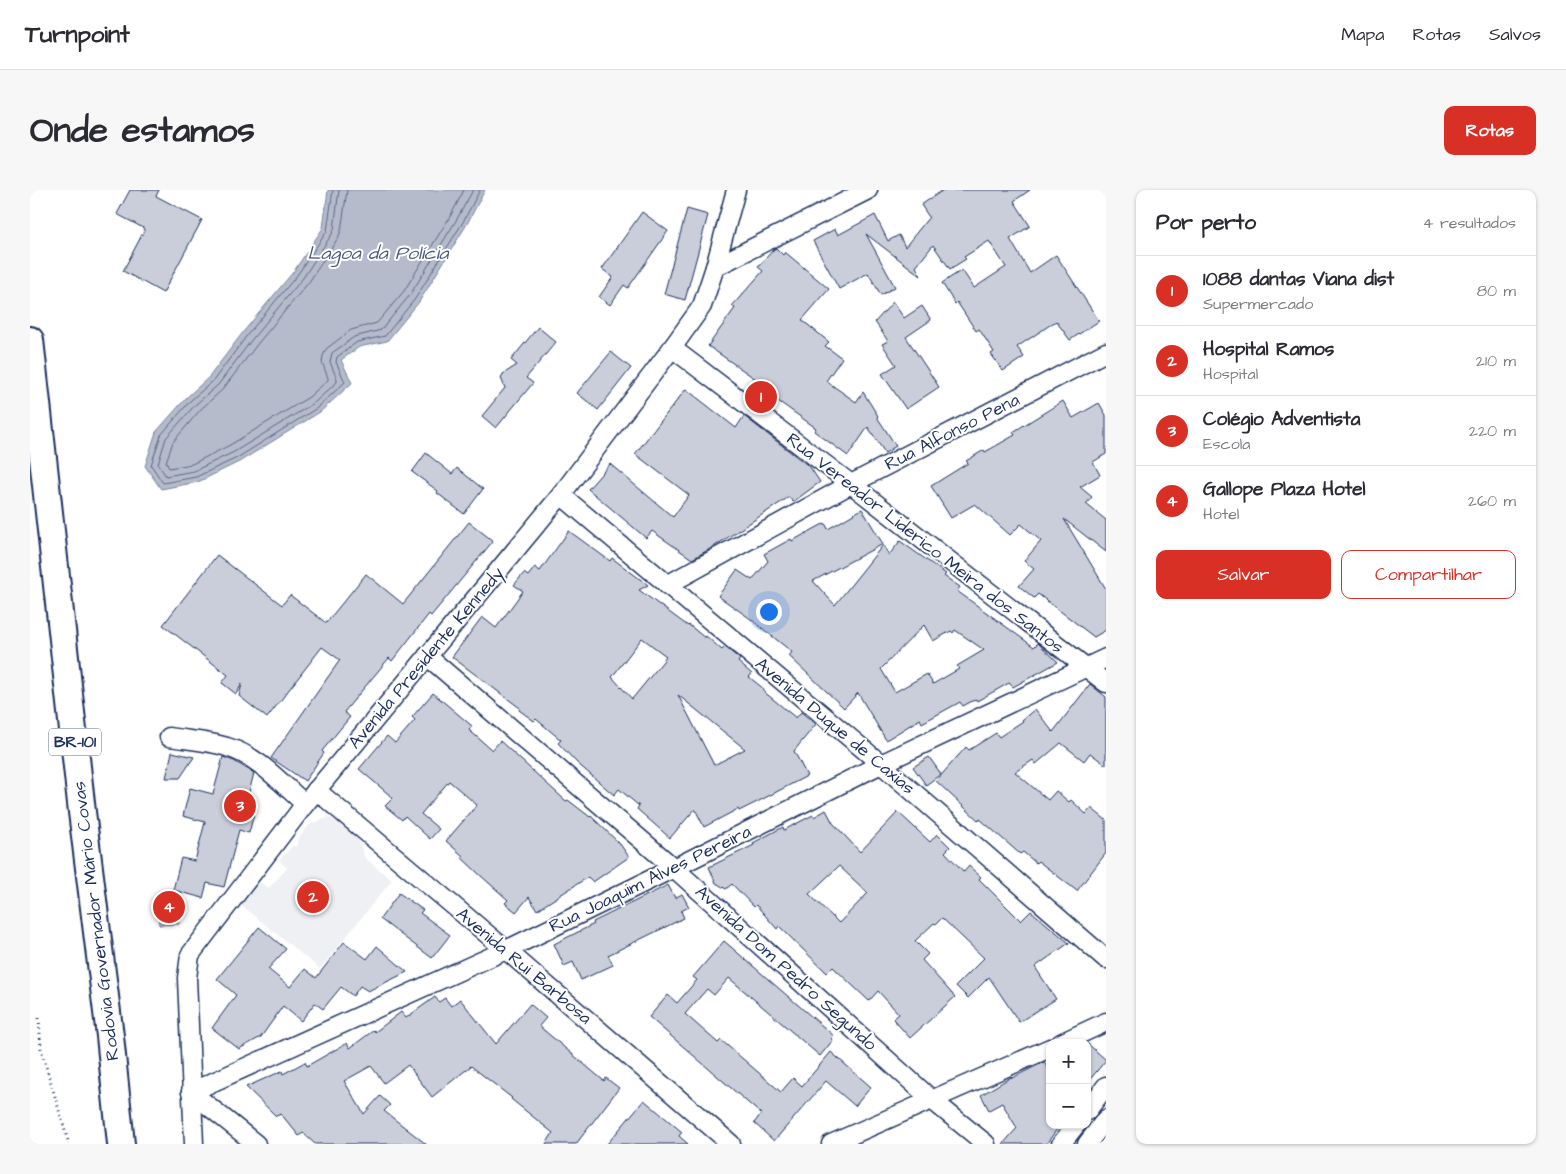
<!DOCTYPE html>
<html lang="pt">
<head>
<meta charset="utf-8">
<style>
	body { margin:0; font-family:"Architects Daughter",sans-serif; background:#f7f7f7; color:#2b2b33 }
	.controls { position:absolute; right:15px; bottom:15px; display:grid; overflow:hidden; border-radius:10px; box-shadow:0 1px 4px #0004 }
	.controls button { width:45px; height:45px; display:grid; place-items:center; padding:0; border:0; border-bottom:1px solid #e1e1e2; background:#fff; color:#2b2b33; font:25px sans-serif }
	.you { position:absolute; left:738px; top:421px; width:18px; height:18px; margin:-12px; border:4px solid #fff; border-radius:50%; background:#1a73e8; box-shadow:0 0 0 8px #1a73e833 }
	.badge { display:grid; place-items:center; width:32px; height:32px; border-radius:50%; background:#d93025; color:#fff; font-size:16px; font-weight:700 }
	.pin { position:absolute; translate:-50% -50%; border:2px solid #fff; box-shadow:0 1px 5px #0006 }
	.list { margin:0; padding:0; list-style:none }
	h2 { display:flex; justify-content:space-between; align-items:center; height:65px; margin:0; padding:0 20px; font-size:21px }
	h2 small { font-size:16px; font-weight:400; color:#7c7c81 }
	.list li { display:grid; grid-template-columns:32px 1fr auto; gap:15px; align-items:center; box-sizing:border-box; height:70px; padding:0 20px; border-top:1px solid #e1e1e2 }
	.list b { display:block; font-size:19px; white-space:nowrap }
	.list p { margin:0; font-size:16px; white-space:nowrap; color:#7c7c81 }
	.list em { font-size:16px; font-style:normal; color:#7c7c81 }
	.actions { display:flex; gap:10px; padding:15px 20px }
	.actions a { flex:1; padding:11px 0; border:1px solid #d93025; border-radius:10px; text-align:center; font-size:18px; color:#d93025 }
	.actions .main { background:#d93025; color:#fff }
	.map { position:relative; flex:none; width:1076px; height:954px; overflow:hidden; border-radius:10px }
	header { display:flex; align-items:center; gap:30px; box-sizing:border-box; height:70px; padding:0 25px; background:#fff; border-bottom:1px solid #e1e1e2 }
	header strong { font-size:24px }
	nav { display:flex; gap:28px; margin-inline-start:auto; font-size:18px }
	.intro { display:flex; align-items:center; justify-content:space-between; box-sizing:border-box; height:120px; padding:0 30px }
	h1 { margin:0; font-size:35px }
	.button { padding:12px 22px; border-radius:10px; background:#d93025; color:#fff; font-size:18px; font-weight:700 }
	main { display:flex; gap:30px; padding:0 30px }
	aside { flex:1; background:#fff; border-radius:10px; box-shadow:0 1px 4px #0004 }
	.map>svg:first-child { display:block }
</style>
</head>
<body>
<header>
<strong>Turnpoint</strong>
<nav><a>Mapa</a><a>Rotas</a><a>Salvos</a></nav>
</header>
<div class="intro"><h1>Onde estamos</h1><a class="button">Rotas</a></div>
<main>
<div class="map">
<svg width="1076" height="954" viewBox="0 0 1076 954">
	<rect width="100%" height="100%" fill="#fff"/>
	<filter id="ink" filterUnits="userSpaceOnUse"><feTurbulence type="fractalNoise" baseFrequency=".02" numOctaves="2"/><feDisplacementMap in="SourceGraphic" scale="10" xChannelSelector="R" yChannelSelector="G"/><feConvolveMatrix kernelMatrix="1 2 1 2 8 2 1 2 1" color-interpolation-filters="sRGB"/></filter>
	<g filter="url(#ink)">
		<path fill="#eff0f4" d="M299 627 319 637 329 651 335 668 362 690 290 779 211 715 230 692 239 698 257 678 249 670 263 655 266 657 269 648 279 635Z"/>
		<g fill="#b5bbca" stroke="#77839f">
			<path d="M298 0H455L437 34 389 112 357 151 329 157 311 170 322 193 290 222 209 272 168 292 131 299 115 276 126 242 157 207 179 187 214 141 264 81 293 38Z"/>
			<path d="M127 713H148L149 734 129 735Z"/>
		</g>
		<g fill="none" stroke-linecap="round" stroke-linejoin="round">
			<g stroke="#596789" stroke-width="1">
				<path d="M303 0 297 41 268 84 218 144 183 191 160 211 131 245 121 275 133 293 166 287 207 268 287 218 315 192 306 172 307 167 327 152 355 146 385 109 433 32 450 0"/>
				<path d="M309 0 304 39 302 44 273 88 223 148 188 195 165 215 136 248 128 274 136 286 164 281 204 262 284 213 307 192V189L300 172 302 163 324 147 351 140 380 105 427 29 443 0"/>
				<path d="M317 0 311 41 308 48 279 92 229 152 193 199 170 220 143 252 136 272 139 278 162 274 200 255 279 207 298 190V188L292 172 293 166 296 159 321 140 347 133 374 101 421 25 434 0"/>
			</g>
		</g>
		<g fill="#caceda" stroke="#1b2f5e" fill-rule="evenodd">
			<path d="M100 0H129L126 6 172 30 133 103 93 81 115 39 87 24Z"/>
			<path d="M913 0H1000L984 11 1000 36 980 49 1000 83 1026 65 1069 131 1040 150 1026 131 987 157 994 167 973 181 961 164 964 162 949 139 946 141 927 112 925 114 912 93 932 80 944 98 976 77 959 51 934 67 936 69 920 79 903 55 886 77 891 86 836 44 865 97 851 105 838 83 809 99 783 51 805 39 808 45 845 25 858 51 869 45 875 57 899 27 891 15Z"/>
			<path d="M657 19 678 25 655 110 634 104Z"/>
			<path d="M612 22 638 41 598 98 594 95 580 115 569 107 583 87 572 79Z"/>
			<path d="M746 58 753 65 755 62 799 99 772 130 799 152 795 156 812 168 796 191 826 212 833 202 848 226 847 227 866 256 855 263 838 237 818 266 784 241 786 238 727 196 730 192 678 156 705 118 702 116 733 81 728 77 743 60Z"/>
			<path d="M863 112 874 128 892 116 901 130 876 147 909 197 876 219 852 184 866 175 852 154 858 151 845 132Z"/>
			<path d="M508 137 526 152 496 188 503 193 466 238 452 226 475 198 471 188 473 184 487 175 481 170Z"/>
			<path d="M581 162 601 178 568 220 547 203Z"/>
			<path d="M656 199 706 238 714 226 780 277 790 292 763 312 759 307 685 356 662 369 622 341 616 348 558 299 580 274 643 327 659 305 605 264Z"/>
			<path d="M1033 211 1043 228 1069 213 1076 225V264L1063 272 1070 285 1050 297 1062 307 1056 314 1076 330V362L1034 329 1076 399V440L1064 447 1008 404 1004 408 989 396 1004 379 994 371 1011 351 991 334 980 345 945 314 921 328 901 296 938 273 936 271 954 260 955 262 985 245 983 242Z"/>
			<path d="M396 263 422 284 427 278 453 299 434 324 407 303 408 301 382 282Z"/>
			<path d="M832 319 853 354 783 391 805 415 853 355 859 365 870 351 916 384 914 386 930 397 927 401 1004 457 1008 453 1028 472 983 497 979 493 947 511 946 509 933 516 930 512 892 533 890 529 856 550 828 503 814 518 759 466 762 462 718 427 688 406 707 380 722 390 738 371 734 364 761 349 762 351 795 333 798 339ZM894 435 903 451 921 441 923 443 925 440 954 460 927 476 929 479 903 494 897 484 865 502 851 479Z"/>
			<path d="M439 332 463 351 401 426 399 424 362 471 359 468 314 522 320 527 292 561 294 563 275 591 241 568 310 470 292 457 237 528 209 506 212 494 206 504 192 493 198 485 133 435 187 365 252 415 260 405 296 433 336 384 373 414Z"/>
			<path d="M539 341 580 371 582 368 618 395 609 400 658 436 659 435 675 448 676 446 692 460 695 457 710 469 708 472 722 484 719 487 734 499 733 501 766 528 771 522 786 534 764 561 777 586 729 611 709 621 708 619 674 637 665 619 640 648 607 619 609 616 589 599 584 605 547 573 528 553 531 550 506 529 504 531 489 520 490 518 422 467 452 427 466 438 493 401 484 395 494 383 498 386 505 377 510 381ZM612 448 636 466 633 470H634L602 509 582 487ZM648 505 715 559 684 575Z"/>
			<path d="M1060 494 1076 507V575L1060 563 1054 571 1031 553 1006 574 1003 570 985 582 1018 610 1026 601 1039 612 1041 610 1056 624 1061 618 1076 630V663L1047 701 1008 671 1006 673 993 662 990 664 950 629 949 631 906 591 936 557 939 560 966 543 969 547 993 531 992 530 1005 519 1023 542Z"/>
			<path d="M403 503 442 536 439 540 462 560 470 551 536 611 538 610 560 627 561 626 590 654 599 667 563 692 558 687 507 720 499 707 486 722 475 713 478 710 450 685 431 667 433 666 416 651 447 615 419 591 391 624 409 639 400 649 375 626 372 630 355 616 363 608 329 579 357 546 365 553 385 530 382 527Z"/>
			<path d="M142 562 164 567 150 588H136Z"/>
			<path d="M193 567 204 571 224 583 214 622 224 624 219 643 209 640 194 697 177 693 173 708 143 700 151 668 165 671 175 632 153 626 160 598 183 604Z"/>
			<path d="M899 567 911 584 896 595 883 577Z"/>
			<path d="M796 620 803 633 830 662 868 622 900 652 907 644 920 657 915 662 934 682 939 676 951 687 949 689 991 731 1001 721 1039 753 1005 777 1026 809 989 832 959 787 938 808 926 796 954 768 912 728 906 734 904 733 885 751 898 764 892 770 925 807 880 848 863 829 869 824 848 801 839 811 803 777 797 783 749 736 747 739 726 715 724 717 702 694 696 699 686 693 679 677 724 655 723 653 753 637 754 640 783 625 784 627ZM809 676 838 703 809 733 779 704Z"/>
			<path d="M638 695 645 708 652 704 659 717 651 721 654 728 578 765 583 775 551 790 543 772 534 776 524 754 564 734 563 732Z"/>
			<path d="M369 703 393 720 390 723 420 745 402 768 350 729Z"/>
			<path d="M229 737 256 759 238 779 260 797 275 779 286 788 314 752 337 769 347 756 377 782 338 801 330 796 323 806 311 797 293 819 285 813 271 831 253 816 231 847 209 859 182 838 206 805 187 789Z"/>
			<path d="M694 751 804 846 801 849 803 850 790 866 699 788 684 805 677 799 655 824 688 853 691 850 751 902 763 888 772 896 801 862 841 897 825 916 796 891 744 951 724 933 731 924 619 827 638 805 647 813 667 790 663 787Z"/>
			<path d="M405 807 409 812 415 808 421 816 430 809 466 854 500 814 516 828 509 836 574 891 576 888 589 898 546 954H516L523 943 481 909 482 908 441 876 402 907 378 875 354 893 341 876 314 891 334 924 350 906 360 915 354 921 396 954H285L273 943 269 946 251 924 246 926 216 897 252 881 253 884 275 872 277 876 317 853 320 858 344 840 345 842 371 822 376 828Z"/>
			<path d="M1057 853 1076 870 1057 893Z"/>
			<path d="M1014 872 1020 882V935H1024L1028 938 1016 954H973L987 938 972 913 959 920 951 905 981 887 982 888Z"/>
			<path d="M614 910 652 942 649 946 658 954H577Z"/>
		</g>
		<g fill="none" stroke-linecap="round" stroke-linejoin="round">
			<g stroke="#1b2f5e" stroke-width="21">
				<g id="minor">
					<path d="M685 77 838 0"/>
					<path d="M642 158 821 294 1076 493"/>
					<path d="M531 305 851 574 1076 769"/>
					<path d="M637 395 821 294 1076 162"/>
					<path d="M397 466 644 678 902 910 956 954"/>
					<path d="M139 547C158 550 179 551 197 557 228 566 251 593 275 614"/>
					<path d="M286 600 476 760 701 954"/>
					<path d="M1031 853 1076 832"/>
					<path d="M161 902 476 760 644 678 851 574 1076 468"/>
					<path d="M161 902 226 954"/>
					<path d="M1057 921 1076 896"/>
					<path d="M164 954 157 788 160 765 275 614 531 305 642 158 672 116 685 77 706 0"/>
					<path d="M801 954 1020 858"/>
					<path d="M1031 954 1046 935"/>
					<path d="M1057 954 1076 929"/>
				</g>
			</g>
			<g stroke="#1b2f5e" stroke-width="30">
				<path id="highway" d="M0 150 52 622 80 846 91 954"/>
			</g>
			<path stroke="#1b2f5e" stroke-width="3" stroke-dasharray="1 4" stroke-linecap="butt" d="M9 828 11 859 39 954"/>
			<use href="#minor" stroke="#fff" stroke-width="18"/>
			<use href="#highway" stroke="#fff" stroke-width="26"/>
		</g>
	</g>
	<g text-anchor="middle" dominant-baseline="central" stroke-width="4" stroke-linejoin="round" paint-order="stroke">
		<rect fill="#fff" stroke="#5f6d8e" stroke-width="1" x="19" y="538.5" width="52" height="27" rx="4"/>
		<g font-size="16" font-weight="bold" fill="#1b2f5e">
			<text x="45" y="552">BR-101</text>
		</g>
		<g font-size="18" fill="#1b2f5e" stroke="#fff">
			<text transform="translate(922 242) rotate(-27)">Rua Alfonso Pena</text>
			<text transform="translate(895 353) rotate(38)">Rua Vereador Liderico Meira dos Santos</text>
			<text transform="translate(396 468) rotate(-50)">Avenida Presidente Kennedy</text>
			<text transform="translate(805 536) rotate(40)">Avenida Duque de Caxias</text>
			<text transform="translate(620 689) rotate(-26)">Rua Joaquim Alves Pereira</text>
			<text transform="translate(66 731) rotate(-97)">Rodovia Governador Mário Covas</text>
			<text transform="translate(494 776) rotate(40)">Avenida Rui Barbosa</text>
			<text transform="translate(756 778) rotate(42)">Avenida Dom Pedro Segundo</text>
		</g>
		<g font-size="19" font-style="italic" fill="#49597e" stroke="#fff">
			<text x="348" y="63">Lagoa da Polícia</text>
		</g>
	</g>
</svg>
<div class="controls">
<button>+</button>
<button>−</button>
</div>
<div class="you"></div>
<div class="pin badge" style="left:731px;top:207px">1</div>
<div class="pin badge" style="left:283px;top:707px">2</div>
<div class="pin badge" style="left:210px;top:616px">3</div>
<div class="pin badge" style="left:139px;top:717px">4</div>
</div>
<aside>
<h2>Por perto<small>4 resultados</small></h2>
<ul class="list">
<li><span class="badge">1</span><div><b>1088 dantas Viana dist</b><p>Supermercado</p></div><em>80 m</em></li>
<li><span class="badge">2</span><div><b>Hospital Ramos</b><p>Hospital</p></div><em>210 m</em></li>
<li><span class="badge">3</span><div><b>Colégio Adventista</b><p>Escola</p></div><em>220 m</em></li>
<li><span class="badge">4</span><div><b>Gallope Plaza Hotel</b><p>Hotel</p></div><em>260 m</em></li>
</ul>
<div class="actions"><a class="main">Salvar</a><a>Compartilhar</a></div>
</aside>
</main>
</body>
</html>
